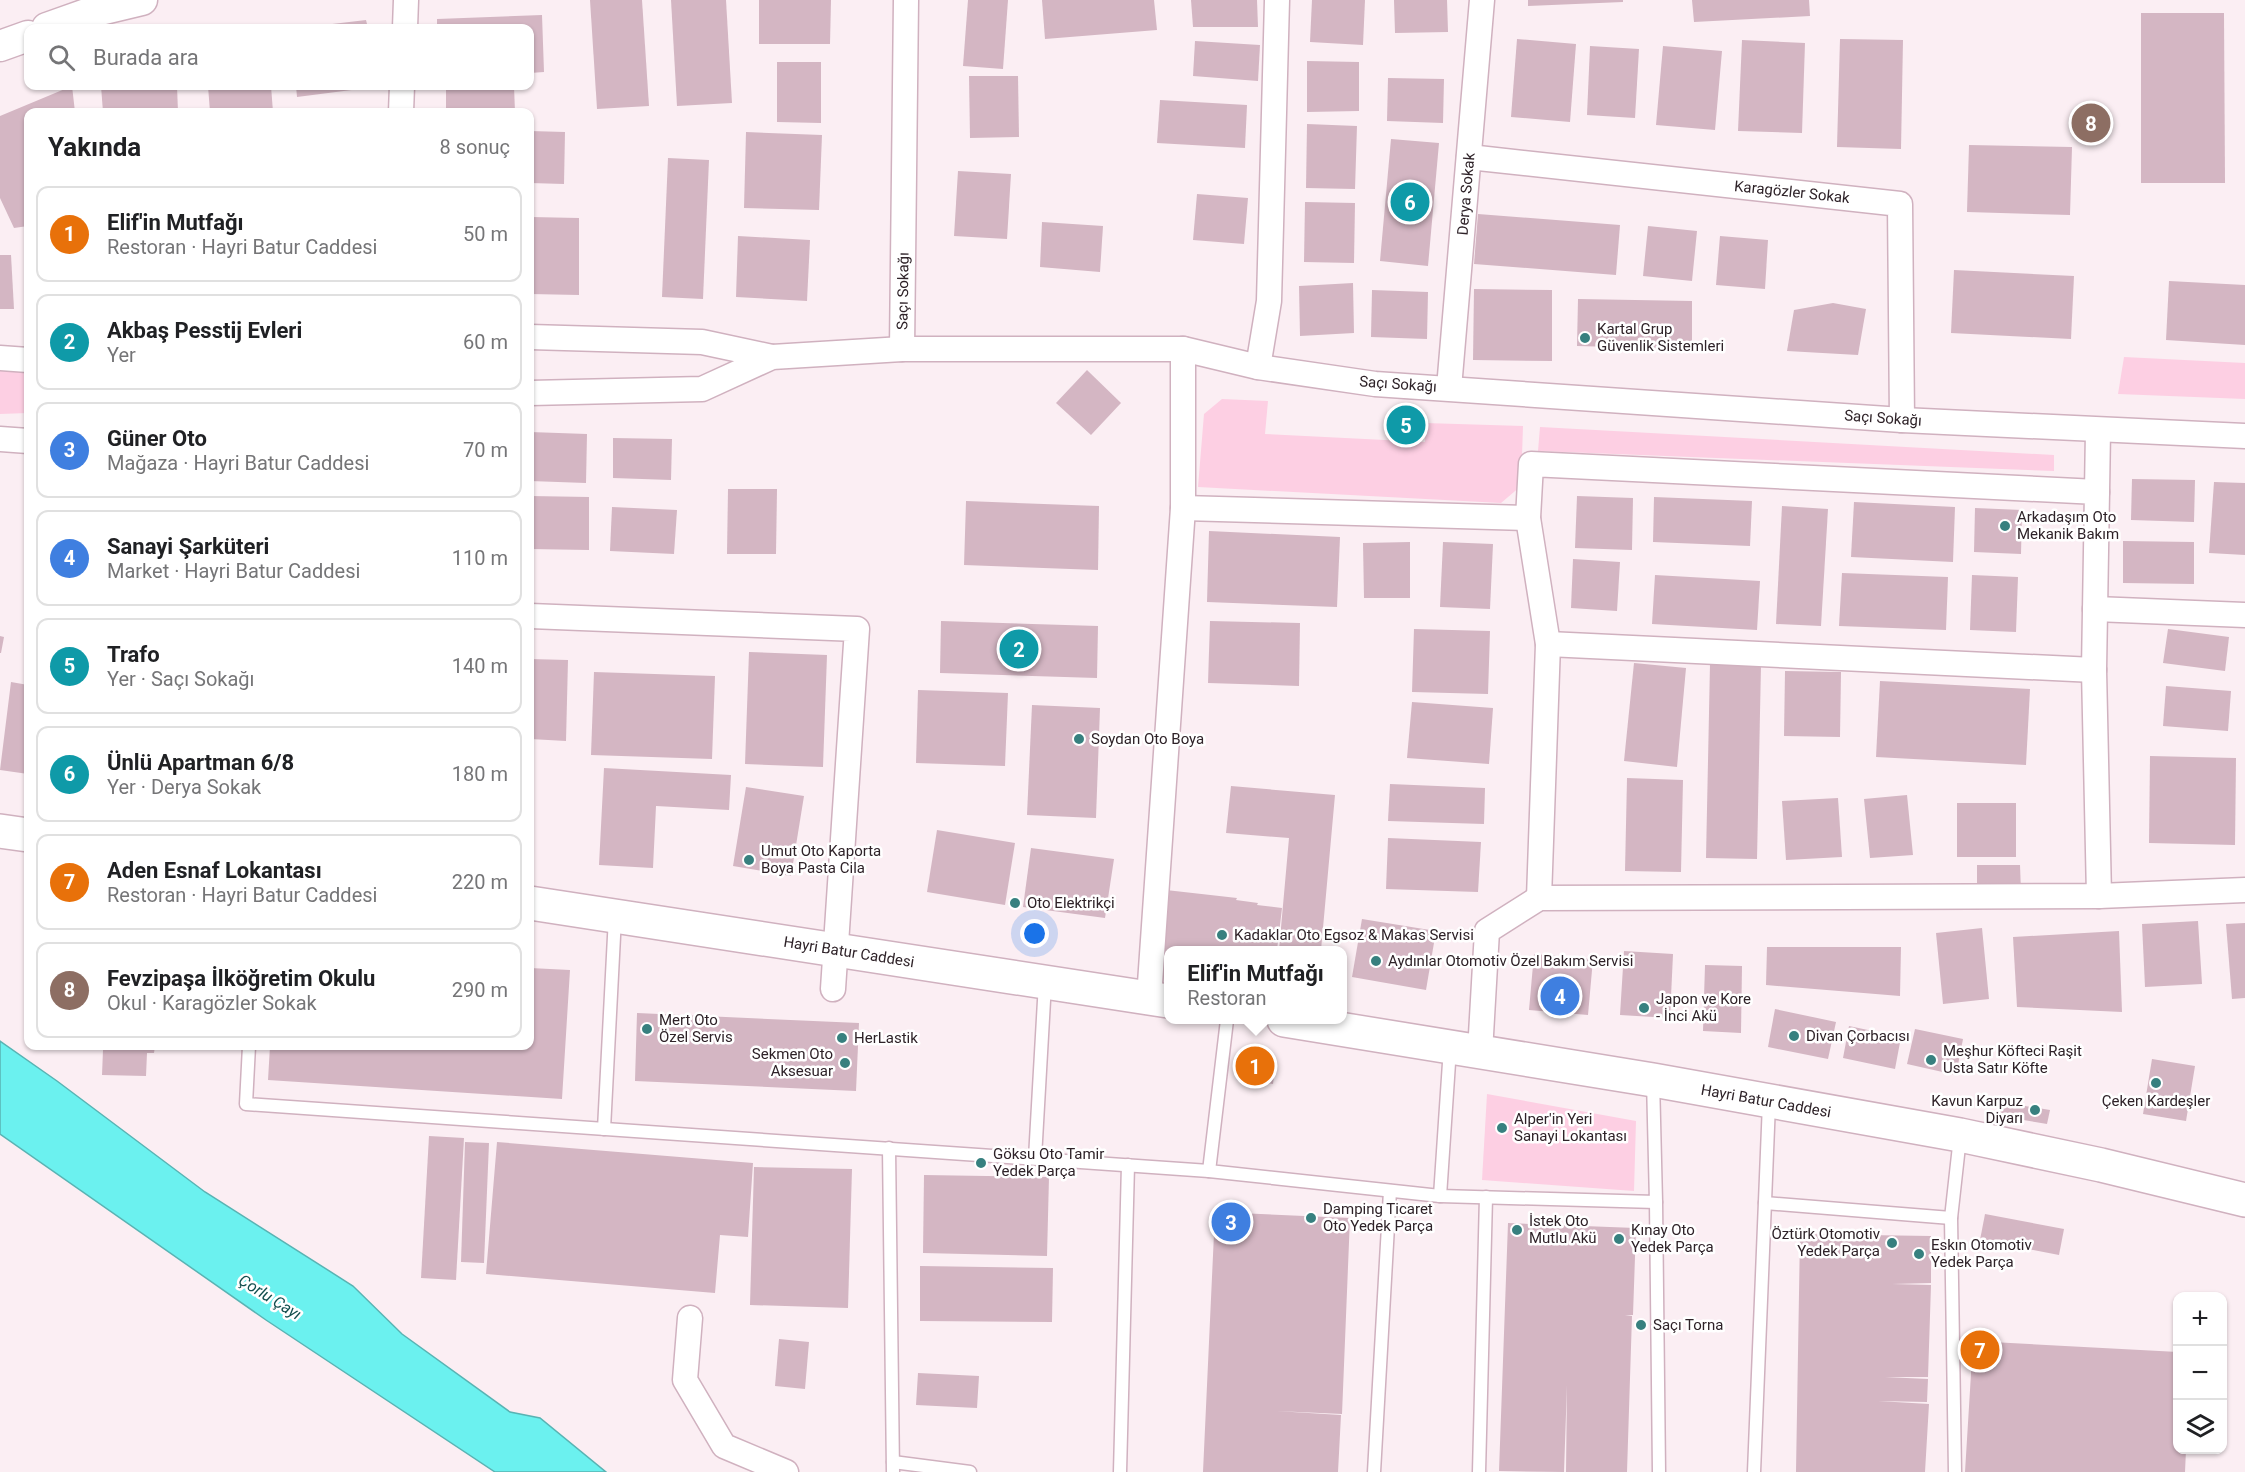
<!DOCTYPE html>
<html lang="tr">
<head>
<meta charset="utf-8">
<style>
	body { margin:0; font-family:Roboto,sans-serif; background:#f6f6f6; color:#202124 }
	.controls { position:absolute; right:18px; bottom:18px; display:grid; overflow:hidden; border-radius:12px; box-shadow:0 2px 4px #0004 }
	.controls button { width:54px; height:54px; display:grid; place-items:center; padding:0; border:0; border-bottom:2px solid #e0e0e0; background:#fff; color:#202124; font:30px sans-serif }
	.you { position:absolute; left:1035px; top:934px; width:21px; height:21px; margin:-15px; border:4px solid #fff; border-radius:50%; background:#1a73e8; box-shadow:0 0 0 9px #1a73e833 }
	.badge { display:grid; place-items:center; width:39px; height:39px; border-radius:50%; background:#ea580c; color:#fff; font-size:20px; font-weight:700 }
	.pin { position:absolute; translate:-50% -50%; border:3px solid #fff; box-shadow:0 2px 6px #0006 }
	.popup { position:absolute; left:1164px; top:946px; width:183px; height:78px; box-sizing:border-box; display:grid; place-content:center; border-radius:12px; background:#fff; filter:drop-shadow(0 2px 4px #0005); font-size:20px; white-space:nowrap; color:#757577 }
	.popup b { font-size:22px; color:#202124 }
	.popup::after { content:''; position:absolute; left:50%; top:100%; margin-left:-12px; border:12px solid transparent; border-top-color:#fff }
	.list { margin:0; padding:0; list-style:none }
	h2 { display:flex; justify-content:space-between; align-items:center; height:78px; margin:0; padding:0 24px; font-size:26px }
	h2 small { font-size:20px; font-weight:400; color:#757577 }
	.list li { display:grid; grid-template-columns:39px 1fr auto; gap:18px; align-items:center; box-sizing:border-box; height:96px; margin:0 12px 12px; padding:0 12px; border:2px solid #e0e0e0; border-radius:12px }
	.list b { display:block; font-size:22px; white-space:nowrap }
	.list p { margin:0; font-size:20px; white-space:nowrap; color:#757577 }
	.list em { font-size:20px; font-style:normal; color:#757577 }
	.icon { flex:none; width:33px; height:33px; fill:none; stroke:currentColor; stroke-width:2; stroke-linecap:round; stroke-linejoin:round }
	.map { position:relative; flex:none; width:2245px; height:1472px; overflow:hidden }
	.search { position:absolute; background:#fff; box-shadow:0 2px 4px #0004; left:24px; top:24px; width:510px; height:66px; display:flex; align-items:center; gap:15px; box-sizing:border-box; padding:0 21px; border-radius:12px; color:#757577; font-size:22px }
	.panel { position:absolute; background:#fff; box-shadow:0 2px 4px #0004; left:24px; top:108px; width:510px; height:942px; border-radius:12px }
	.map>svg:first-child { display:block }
</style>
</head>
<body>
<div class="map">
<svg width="2245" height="1472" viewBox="0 0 2245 1472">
	<rect width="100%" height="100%" fill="#fbeef3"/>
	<g fill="#fdcfe3">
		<path d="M2124 357 2245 363V399L2118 394Z"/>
		<path d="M0 365H28V413L0 414Z"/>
		<path d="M1222 399 1268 401 1265 434 1425 442V423L1523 426 1521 486 1501 503 1198 487 1204 414Z"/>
		<path d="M1540 427 2054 455V471L1538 451Z"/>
		<path d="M1487 1094 1636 1121 1634 1191 1482 1180Z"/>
	</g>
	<path fill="#6bf1ef" stroke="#59b3b3" stroke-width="1.5" d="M0 1041 57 1081 205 1192 353 1286 402 1334 510 1412 540 1418 606 1472H495L266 1320 0 1134Z"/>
	<g fill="#d4b6c3">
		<path d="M590 0H642L649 106 597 109Z"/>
		<path d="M671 0H726L732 103 677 106Z"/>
		<path d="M759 0H831L830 44H759Z"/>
		<path d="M968 0H1008L1003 69 963 66Z"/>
		<path d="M1042 0H1154L1157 30 1045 39Z"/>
		<path d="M1191 0H1257L1258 27H1193Z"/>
		<path d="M1312 0H1365L1363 45 1310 42Z"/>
		<path d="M1394 0H1447L1448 32 1395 33Z"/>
		<path d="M1528 0H1623V2L1528 6Z"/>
		<path d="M1692 0H1809L1810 16 1694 22Z"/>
		<path d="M2141 13H2224L2225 183H2141Z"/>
		<path d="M542 15 544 72 530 73V28H437V19Z"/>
		<path d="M366 20 368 28H307V27Z"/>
		<path d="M1517 39 1576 44 1570 122 1511 117Z"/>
		<path d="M1840 39 1903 40 1901 149 1837 147Z"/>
		<path d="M1742 40 1805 43 1802 133 1738 131Z"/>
		<path d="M1195 41 1260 45 1258 81 1193 76Z"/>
		<path d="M1590 46 1639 49 1635 118 1587 115Z"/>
		<path d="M1663 46 1722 51 1715 130 1656 125Z"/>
		<path d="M1307 61 1359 62V111L1307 112Z"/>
		<path d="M777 62H821V123L777 122Z"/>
		<path d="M969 76H1018L1019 137 970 138Z"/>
		<path d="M1388 78 1444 79 1443 123 1387 121Z"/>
		<path d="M72 86 75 112H28V226L14 228 0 198V116Z"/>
		<path d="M101 86H177L178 112H103Z"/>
		<path d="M208 86H271L273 112H210Z"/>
		<path d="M296 86H375V87L297 97Z"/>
		<path d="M446 86H514L515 112H446Z"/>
		<path d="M1160 100 1247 105 1245 148 1157 143Z"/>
		<path d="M1307 124 1357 126 1355 189 1306 188Z"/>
		<path d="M530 131 565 132 564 184 530 183Z"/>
		<path d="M746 132 822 135 819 210 744 208Z"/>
		<path d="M1391 139 1439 143 1428 266 1380 261Z"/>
		<path d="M1969 145 2072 147 2070 215 1967 212Z"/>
		<path d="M668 158 709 160 703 299 662 297Z"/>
		<path d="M958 171 1011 174 1007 239 954 236Z"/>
		<path d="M1197 194 1248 198 1244 244 1193 240Z"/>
		<path d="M1305 202 1355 203 1354 263 1304 262Z"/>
		<path d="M1478 214 1620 225 1616 275 1474 264Z"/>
		<path d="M531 217 579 218V295L530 294Z"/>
		<path d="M1042 222 1103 226 1100 272 1040 267Z"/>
		<path d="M1648 226 1697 231 1692 281 1643 276Z"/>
		<path d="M738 236 810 240 807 301 736 297Z"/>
		<path d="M1720 236 1768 240 1765 289 1716 285Z"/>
		<path d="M0 255H11L14 309H0Z"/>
		<path d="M1954 270 2074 276 2071 339 1951 333Z"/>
		<path d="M2169 281 2245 285V345L2166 340Z"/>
		<path d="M1353 283 1354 333 1300 336 1299 286Z"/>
		<path d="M1474 289 1552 290V361L1473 360Z"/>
		<path d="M1372 290 1428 292 1427 339 1371 337Z"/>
		<path d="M1578 299 1692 301V349L1577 346Z"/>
		<path d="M1833 303 1866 309 1858 355 1787 351 1794 310Z"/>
		<path d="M1087 370 1121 403 1091 435 1056 403Z"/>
		<path d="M1389 418 1424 420 1423 432 1389 430Z"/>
		<path d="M530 432 587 434 586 483 530 481Z"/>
		<path d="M613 438 672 439 671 480 613 478Z"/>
		<path d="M2132 479 2195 480 2194 522 2131 520Z"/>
		<path d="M2214 482 2245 483V555L2209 553Z"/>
		<path d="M728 489H777L776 554H727Z"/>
		<path d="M530 496 589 497V550L530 549Z"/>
		<path d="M1577 496 1633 498 1632 550 1575 548Z"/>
		<path d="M1654 497 1752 501 1750 546 1653 542Z"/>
		<path d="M966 501 1099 506 1098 570 964 565Z"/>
		<path d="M1854 502 1955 507 1953 562 1851 557Z"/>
		<path d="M1782 506 1828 509 1821 626 1776 624Z"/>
		<path d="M612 507 677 510 674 554 610 551Z"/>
		<path d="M1975 508 2022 510 2021 554 1974 552Z"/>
		<path d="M1209 531 1340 537 1337 607 1207 602Z"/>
		<path d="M2123 541 2194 542V584L2123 583Z"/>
		<path d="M1410 542V598H1364L1363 543Z"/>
		<path d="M1443 542 1493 544 1490 609 1440 607Z"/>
		<path d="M1573 559 1620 562 1617 611 1571 608Z"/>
		<path d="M1842 573 1948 577 1946 630 1839 626Z"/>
		<path d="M1655 575 1760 581 1757 630 1652 624Z"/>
		<path d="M1972 575 2018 577 2016 632 1970 630Z"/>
		<path d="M941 621 1098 626 1097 678 940 673Z"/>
		<path d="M1210 621 1300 623 1299 686 1208 683Z"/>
		<path d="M1414 629 1490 631 1488 694 1412 692Z"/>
		<path d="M2168 629 2229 637 2225 671 2163 663Z"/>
		<path d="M0 636 4 637 1 653H0Z"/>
		<path d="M749 652 827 655 823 767 745 764Z"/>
		<path d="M530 659 568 660 566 741 530 739Z"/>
		<path d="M1634 663 1686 668 1677 767 1624 761Z"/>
		<path d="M1710 664 1761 665 1757 859 1706 858Z"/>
		<path d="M1785 671 1841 672 1840 737 1784 736Z"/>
		<path d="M594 672 715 676 712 759 591 755Z"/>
		<path d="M1880 681 2030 689 2026 765 1876 757Z"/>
		<path d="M11 682 28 685V774L0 770Z"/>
		<path d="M2166 686 2231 691 2228 731 2163 726Z"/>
		<path d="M918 690 1008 693 1005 766 916 763Z"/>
		<path d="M1412 702 1493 708 1489 764 1407 758Z"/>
		<path d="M1032 705 1100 708 1096 818 1027 815Z"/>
		<path d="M2150 756 2236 758 2235 845 2149 843Z"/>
		<path d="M604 768 731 775 729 810 656 806 653 868 599 865Z"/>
		<path d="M1627 778 1683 780 1681 872 1625 871Z"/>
		<path d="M1390 784 1485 788 1484 824 1388 821Z"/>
		<path d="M1231 786 1335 795 1321 950H1279L1289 838 1226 833Z"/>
		<path d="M746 787 804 796 791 876 733 866Z"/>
		<path d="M1907 795 1913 855 1870 858 1864 799Z"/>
		<path d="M1838 798 1842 857 1786 860 1782 801Z"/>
		<rect x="1957" y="803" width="59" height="54"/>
		<path d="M937 830 1015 843 1005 905 927 892Z"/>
		<path d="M1388 838 1481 842 1478 892 1386 889Z"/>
		<path d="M1031 848 1114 859 1105 918 1023 907Z"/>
		<path d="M1977 865H2020L2021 892H1977Z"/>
		<path d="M1166 890 1237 898 1236 900 1258 903 1257 905 1282 908 1277 950H1168V953L1158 952Z"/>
		<path d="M1362 919 1436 931 1426 990 1352 977Z"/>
		<path d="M2198 921 2202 984 2145 987 2142 924Z"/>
		<path d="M2245 923V998L2232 999 2226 924Z"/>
		<path d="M1982 928 1989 999 1943 1004 1936 933Z"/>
		<path d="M2119 931 2122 1012 2017 1007 2013 937Z"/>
		<path d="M1767 947H1901L1900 996 1766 985Z"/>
		<path d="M1624 951 1673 954 1670 1018 1620 1015Z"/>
		<path d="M1534 954 1593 959 1588 1015 1529 1010Z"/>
		<path d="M1705 965 1742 966 1741 1033 1703 1031Z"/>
		<path d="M530 968 570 970 562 1099 268 1080 270 1046H530Z"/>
		<path d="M1775 1009 1836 1022 1828 1059 1768 1047Z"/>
		<path d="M637 1013 859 1023 856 1091 635 1081Z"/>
		<path d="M1849 1026 1901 1037 1895 1069 1843 1058Z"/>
		<path d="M1915 1029 1963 1039 1956 1075 1907 1064Z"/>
		<path d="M77 1046H155L154 1053H147L146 1076 102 1075 103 1050 77 1049Z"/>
		<path d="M1248 1057 1276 1061 1273 1084 1245 1080Z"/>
		<path d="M2152 1059 2195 1066 2186 1121 2143 1114Z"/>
		<path d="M2001 1102 2050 1110 2047 1124 1999 1116Z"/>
		<path d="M429 1136 464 1138 456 1280 421 1278Z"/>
		<path d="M465 1142 489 1143 484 1263 461 1262Z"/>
		<path d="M497 1142 753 1163 748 1237 720 1235 715 1293 486 1274Z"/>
		<path d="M754 1167 852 1169 848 1308 750 1305Z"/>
		<path d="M924 1175 1049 1177 1047 1256 923 1253Z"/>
		<path d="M1215 1212 1350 1218 1342 1414 1276 1411 1341 1415 1338 1472H1203Z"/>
		<path d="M1985 1214 2064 1229 2059 1255 1980 1240Z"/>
		<path d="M1508 1223 1636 1228 1633 1315H1625L1632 1316 1627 1472H1566L1567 1385 1564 1472 1499 1471Z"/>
		<path d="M1800 1234 1931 1236V1283L1892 1284 1931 1285 1928 1377H1885L1928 1379 1927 1402 1878 1401 1929 1404 1925 1472H1796Z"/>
		<path d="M920 1266 1053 1268 1052 1322 920 1321Z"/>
		<path d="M779 1339 809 1342 805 1389 775 1386Z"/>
		<path d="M1973 1341 2178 1352V1450H2186L2185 1472H1965Z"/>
		<path d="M918 1373 979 1376 977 1408 916 1405Z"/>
	</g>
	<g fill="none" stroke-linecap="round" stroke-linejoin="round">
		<g stroke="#d0b1bf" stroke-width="15">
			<g id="service">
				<path d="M1227 1020 1209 1171 1440 1196 1656 1202 1653 1080"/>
				<path d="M249 1046 246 1104 1209 1171"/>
				<path d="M604 1129 615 917"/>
				<path d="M889 1148 893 1472"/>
				<path d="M1035 1158 1045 983"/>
				<path d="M1440 1196 1450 1048"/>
				<path d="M1656 1202 1659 1472"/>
				<path d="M1765 1203 1951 1218"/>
				<path d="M893 1462 970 1472"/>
				<path d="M1120 1472 1128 1165"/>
				<path d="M1374 1472 1390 1191"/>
				<path d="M1479 1472 1486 1197"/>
				<path d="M1754 1472 1769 1103"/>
				<path d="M1955 1472 1951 1218 1960 1137"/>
			</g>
		</g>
		<g stroke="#d0b1bf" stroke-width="27">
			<g id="minor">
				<path d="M906 0 902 349H1183L1258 367 1375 384 1902 420 2245 436"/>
				<path d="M405 28 406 0"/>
				<path d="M401 112 402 86"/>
				<path d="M1469 157 1900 204 1902 420"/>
				<path d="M530 337 702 342 772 357"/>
				<path d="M0 358 28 360"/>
				<path d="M1258 367 1269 301 1277 0"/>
				<path d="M1449 388 1482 0"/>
				<path d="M530 393 702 389 772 357 902 349"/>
				<path d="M0 439 28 441"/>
				<path d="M2097 492 2098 430"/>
				<path d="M1183 508 1528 518"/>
				<path d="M2095 609 2245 615"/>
				<path d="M530 616 857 629 833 989"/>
				<path d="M1548 644 2094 670"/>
				<path d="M1539 898 1548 644 1528 518 1531 464 2097 492 2094 670 2099 896"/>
				<path d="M1149 998 1183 508V349"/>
				<path d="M1480 1052 1487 931 1539 898 2099 896 2245 890"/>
				<path d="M690 1318 685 1380 724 1446 786 1472"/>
			</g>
		</g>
		<g stroke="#d0b1bf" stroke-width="33">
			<g id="tertiary">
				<path d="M47 28 92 12 142 0"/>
				<path d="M0 46 28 36"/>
			</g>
		</g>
		<g stroke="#d0b1bf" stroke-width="36">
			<g id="secondary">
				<path d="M0 831 28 835"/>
				<path d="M530 903 1168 1001"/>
				<path d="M1284 1020 1653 1080 1960 1135 2101 1165 2245 1200"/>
			</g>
		</g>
		<use href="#service" stroke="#fff" stroke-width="12"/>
		<use href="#minor" stroke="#fff" stroke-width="24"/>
		<use href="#tertiary" stroke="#fff" stroke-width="30"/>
		<use href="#secondary" stroke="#fff" stroke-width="33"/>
	</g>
	<g fill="#37807f" stroke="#fff" stroke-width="2">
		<circle cx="1585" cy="338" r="6"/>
		<circle cx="2005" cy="526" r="6"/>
		<circle cx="1079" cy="739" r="6"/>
		<circle cx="749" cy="860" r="6"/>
		<circle cx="1015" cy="903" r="6"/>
		<circle cx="1222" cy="935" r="6"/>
		<circle cx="1376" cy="961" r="6"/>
		<circle cx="1644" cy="1008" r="6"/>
		<circle cx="647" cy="1029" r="6"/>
		<circle cx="1794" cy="1036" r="6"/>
		<circle cx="842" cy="1038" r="6"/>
		<circle cx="1931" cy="1060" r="6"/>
		<circle cx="845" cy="1063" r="6"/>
		<circle cx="2156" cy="1083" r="6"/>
		<circle cx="2035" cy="1110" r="6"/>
		<circle cx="1502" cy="1128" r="6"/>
		<circle cx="981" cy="1163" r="6"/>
		<circle cx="1311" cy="1218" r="6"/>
		<circle cx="1517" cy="1230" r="6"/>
		<circle cx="1619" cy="1239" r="6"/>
		<circle cx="1892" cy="1243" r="6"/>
		<circle cx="1919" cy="1254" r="6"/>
		<circle cx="1641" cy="1325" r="6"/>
	</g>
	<g text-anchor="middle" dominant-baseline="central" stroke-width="5" stroke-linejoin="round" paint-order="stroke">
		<g font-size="15" fill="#2e2228" stroke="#fff">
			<text transform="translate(1792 192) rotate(6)">Karagözler Sokak</text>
			<text transform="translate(1466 194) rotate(-85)">Derya Sokak</text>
			<text transform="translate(903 291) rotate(-89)">Saçı Sokağı</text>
			<text transform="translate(1398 384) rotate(4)">Saçı Sokağı</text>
			<text transform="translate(1883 418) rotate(4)">Saçı Sokağı</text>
			<text transform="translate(849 952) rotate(9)">Hayri Batur Caddesi</text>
			<text transform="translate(1766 1101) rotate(10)">Hayri Batur Caddesi</text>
		</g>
		<g font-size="15" fill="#2e2228" stroke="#fff" text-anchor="start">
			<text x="1597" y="329">Kartal Grup<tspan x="1597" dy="17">Güvenlik Sistemleri</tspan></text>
			<text x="2017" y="517">Arkadaşım Oto<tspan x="2017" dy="17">Mekanik Bakım</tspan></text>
			<text x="1091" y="739">Soydan Oto Boya</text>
			<text x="761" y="851">Umut Oto Kaporta<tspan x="761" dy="17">Boya Pasta Cila</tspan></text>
			<text x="1027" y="903">Oto Elektrikçi</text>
			<text x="1234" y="935">Kadaklar Oto Egsoz &amp; Makas Servisi</text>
			<text x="1388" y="961">Aydınlar Otomotiv Özel Bakım Servisi</text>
			<text x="1656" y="999">Japon ve Kore<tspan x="1656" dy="17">- İnci Akü</tspan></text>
			<text x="659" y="1020">Mert Oto<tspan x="659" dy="17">Özel Servis</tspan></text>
			<text x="1806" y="1036">Divan Çorbacısı</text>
			<text x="854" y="1038">HerLastik</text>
			<text x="1943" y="1051">Meşhur Köfteci Raşit<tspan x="1943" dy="17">Usta Satır Köfte</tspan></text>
			<text x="833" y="1054" text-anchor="end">Sekmen Oto<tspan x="833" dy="17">Aksesuar</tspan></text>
			<text x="2023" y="1101" text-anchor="end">Kavun Karpuz<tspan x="2023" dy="17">Diyarı</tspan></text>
			<text x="2156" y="1101" text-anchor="middle">Çeken Kardeşler</text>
			<text x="1514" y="1119">Alper'in Yeri<tspan x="1514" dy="17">Sanayi Lokantası</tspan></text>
			<text x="993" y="1154">Göksu Oto Tamir<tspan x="993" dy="17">Yedek Parça</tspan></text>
			<text x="1323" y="1209">Damping Ticaret<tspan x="1323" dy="17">Oto Yedek Parça</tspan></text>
			<text x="1529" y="1221">İstek Oto<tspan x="1529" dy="17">Mutlu Akü</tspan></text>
			<text x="1631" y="1230">Kınay Oto<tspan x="1631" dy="17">Yedek Parça</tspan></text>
			<text x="1880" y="1234" text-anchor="end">Öztürk Otomotiv<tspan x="1880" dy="17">Yedek Parça</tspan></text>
			<text x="1931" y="1245">Eskın Otomotiv<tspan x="1931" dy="17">Yedek Parça</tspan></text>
			<text x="1653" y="1325">Saçı Torna</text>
		</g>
		<g font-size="16" font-style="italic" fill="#114e4d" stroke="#fff">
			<text transform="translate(270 1297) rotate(32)">Çorlu Çayı</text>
		</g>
	</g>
</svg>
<div class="controls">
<button>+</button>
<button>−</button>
<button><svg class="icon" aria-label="layers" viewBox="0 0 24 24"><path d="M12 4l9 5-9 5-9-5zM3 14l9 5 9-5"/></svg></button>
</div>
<div class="you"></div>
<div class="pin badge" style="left:1255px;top:1066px;background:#e8710a">1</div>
<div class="popup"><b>Elif'in Mutfağı</b>Restoran</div>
<div class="pin badge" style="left:1019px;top:649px;background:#0f9aa8">2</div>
<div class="pin badge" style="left:1231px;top:1222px;background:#3f7fe0">3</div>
<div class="pin badge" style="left:1560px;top:996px;background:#3f7fe0">4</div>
<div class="pin badge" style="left:1406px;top:425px;background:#0f9aa8">5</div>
<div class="pin badge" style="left:1410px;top:202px;background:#0f9aa8">6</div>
<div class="pin badge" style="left:1980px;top:1350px;background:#e8710a">7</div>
<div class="pin badge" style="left:2091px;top:123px;background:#8d6e63">8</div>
<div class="search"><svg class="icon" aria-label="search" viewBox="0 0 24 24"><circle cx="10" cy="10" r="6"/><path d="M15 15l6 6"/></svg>Burada ara</div>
<section class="panel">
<h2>Yakında<small>8 sonuç</small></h2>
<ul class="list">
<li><span class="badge" style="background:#e8710a">1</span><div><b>Elif'in Mutfağı</b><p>Restoran · Hayri Batur Caddesi</p></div><em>50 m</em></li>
<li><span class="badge" style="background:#0f9aa8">2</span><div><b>Akbaş Pesstij Evleri</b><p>Yer</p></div><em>60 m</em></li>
<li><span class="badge" style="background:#3f7fe0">3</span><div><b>Güner Oto</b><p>Mağaza · Hayri Batur Caddesi</p></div><em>70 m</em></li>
<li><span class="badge" style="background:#3f7fe0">4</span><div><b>Sanayi Şarküteri</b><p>Market · Hayri Batur Caddesi</p></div><em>110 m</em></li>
<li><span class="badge" style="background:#0f9aa8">5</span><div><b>Trafo</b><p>Yer · Saçı Sokağı</p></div><em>140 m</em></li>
<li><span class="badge" style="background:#0f9aa8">6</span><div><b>Ünlü Apartman 6/8</b><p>Yer · Derya Sokak</p></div><em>180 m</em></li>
<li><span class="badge" style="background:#e8710a">7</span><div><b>Aden Esnaf Lokantası</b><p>Restoran · Hayri Batur Caddesi</p></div><em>220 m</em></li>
<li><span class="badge" style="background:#8d6e63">8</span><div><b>Fevzipaşa İlköğretim Okulu</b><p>Okul · Karagözler Sokak</p></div><em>290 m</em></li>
</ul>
</section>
</div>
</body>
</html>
